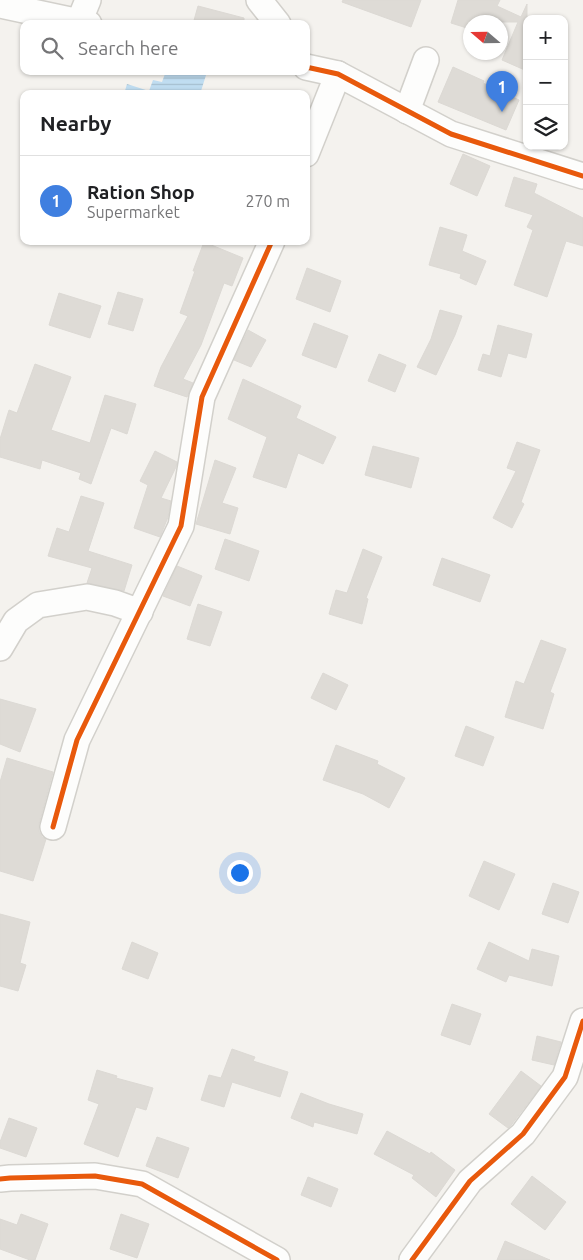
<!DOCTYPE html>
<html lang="en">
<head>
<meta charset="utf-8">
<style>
	body { margin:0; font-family:Ubuntu,sans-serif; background:#f2f2f2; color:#202124 }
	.controls { position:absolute; right:15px; top:15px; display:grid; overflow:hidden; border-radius:10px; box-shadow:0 1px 4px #0004 }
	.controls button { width:45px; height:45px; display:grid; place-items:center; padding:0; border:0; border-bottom:1px solid #e0e0e0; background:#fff; color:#202124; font:25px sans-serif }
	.compass { position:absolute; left:463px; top:15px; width:45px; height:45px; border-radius:50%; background:#fff; box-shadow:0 1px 4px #0004; rotate:290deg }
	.you { position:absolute; left:239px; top:872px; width:18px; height:18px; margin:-12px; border:4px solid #fff; border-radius:50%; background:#1a73e8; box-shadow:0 0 0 8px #1a73e833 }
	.badge { display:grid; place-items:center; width:32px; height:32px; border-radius:50%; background:#868178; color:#fff; font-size:16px; font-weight:700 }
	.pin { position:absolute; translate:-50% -41px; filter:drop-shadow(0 1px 2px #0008) }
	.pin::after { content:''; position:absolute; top:26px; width:18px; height:15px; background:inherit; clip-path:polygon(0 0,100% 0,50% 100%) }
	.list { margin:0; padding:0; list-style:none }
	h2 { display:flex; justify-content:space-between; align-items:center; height:65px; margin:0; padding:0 20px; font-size:21px }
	h2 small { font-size:16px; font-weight:400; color:#757577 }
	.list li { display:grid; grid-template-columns:32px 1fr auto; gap:15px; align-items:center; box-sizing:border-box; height:90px; padding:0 20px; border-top:1px solid #e0e0e0 }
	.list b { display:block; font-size:19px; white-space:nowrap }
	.list p { margin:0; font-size:16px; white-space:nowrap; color:#757577 }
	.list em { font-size:16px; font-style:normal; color:#757577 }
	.icon { flex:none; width:28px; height:28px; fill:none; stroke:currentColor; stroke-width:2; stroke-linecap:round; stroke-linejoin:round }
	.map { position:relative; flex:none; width:583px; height:1260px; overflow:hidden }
	.search { position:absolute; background:#fff; box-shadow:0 1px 4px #0004; left:20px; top:20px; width:290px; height:55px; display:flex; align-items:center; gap:12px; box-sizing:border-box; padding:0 18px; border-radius:10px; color:#757577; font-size:19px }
	.panel { position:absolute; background:#fff; box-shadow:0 1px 4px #0004; left:20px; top:90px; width:290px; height:155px; border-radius:10px }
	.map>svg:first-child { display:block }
</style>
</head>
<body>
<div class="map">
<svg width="583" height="1260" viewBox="0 0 583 1260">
	<defs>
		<pattern id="water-rules" width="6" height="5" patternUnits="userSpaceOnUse" patternTransform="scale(1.25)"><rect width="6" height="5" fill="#c0ddf1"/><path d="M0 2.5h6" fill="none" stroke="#a6bfcf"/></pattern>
	</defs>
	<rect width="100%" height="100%" fill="#f4f2ee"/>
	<path fill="url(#water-rules)" d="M166 71 207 72 201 91 209 94H124L127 84 149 91 153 80 162 82Z"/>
	<g fill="#dedbd6" stroke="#dcd9d4">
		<path d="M343 0H421L411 27 342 2Z"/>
		<path d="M458 0H500L497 6 521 17 527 4V71L502 60 518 22H470V29L451 23Z"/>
		<path d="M198 6 244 18V24H193Z"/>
		<path d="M453 67 484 81 483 83 519 100 506 130 438 102Z"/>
		<path d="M463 154 490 166 477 196 450 184Z"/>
		<path d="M514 177 537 184 534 193 583 218V246L566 241 547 297 514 285 533 230 527 227 533 215 505 206Z"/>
		<path d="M440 227 467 235 462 251 486 261 476 285 460 278 461 274 429 265Z"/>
		<path d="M204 242 243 258 232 286 224 283 201 345 183 379 193 383 187 397 154 386 161 367 188 316 180 313 195 271H193Z"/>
		<path d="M307 268 341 281 330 312 296 299Z"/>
		<path d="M118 292 143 299 133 331 108 324Z"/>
		<path d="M59 293 101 306 90 338 49 325Z"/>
		<path d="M440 310 462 316 455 335 436 375 417 367 431 339Z"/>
		<path d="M314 323 348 336 336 368 302 355Z"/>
		<path d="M498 325 532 334 526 358 508 353 501 377 478 370 483 354 490 356Z"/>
		<path d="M248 330 266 340 251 367 234 360Z"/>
		<path d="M379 354 406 365 395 392 368 381Z"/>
		<path d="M35 364 71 377 51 430 90 443 105 395 136 404 127 434 111 428 91 484 79 479 81 473 42 460 40 469 0 457V439L9 410 17 413Z"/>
		<path d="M243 379 301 406 296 418 336 437 323 464 298 453 286 488 253 477 267 437 228 419Z"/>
		<path d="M517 442 540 450 521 502 524 504 512 528 493 518 516 471 507 468Z"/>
		<path d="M373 446 419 458 411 488 365 475Z"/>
		<path d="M155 451 177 462 176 467 161 498 171 501 168 517 160 537 134 528 148 485 140 481Z"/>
		<path d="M215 460 236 468 222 503 238 508 230 534 196 524Z"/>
		<path d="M81 496 104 503 88 551 132 565 124 591 87 583 92 568 48 556 57 528 69 532Z"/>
		<path d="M225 539 259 551 249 581 215 569Z"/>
		<path d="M363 549 382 557 366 598 368 599 362 624 329 614 336 590 347 593Z"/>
		<path d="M442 558 490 575 480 602 433 585Z"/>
		<path d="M177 566 202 576 190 606 163 596Z"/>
		<path d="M198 604 222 612 210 646 187 639Z"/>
		<path d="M541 640 566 649 550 692 554 694 543 729 505 717 516 681 524 684Z"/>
		<path d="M323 673 348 685 336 710 311 698Z"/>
		<path d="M0 699 36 709 20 752 0 744Z"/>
		<path d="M466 726 494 737 483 766 455 756Z"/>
		<path d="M336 745 378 761 377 764 405 778 389 808 363 794 323 780Z"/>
		<path d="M7 758 53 772 39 824V831L42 837 46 839 33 881 0 871V782Z"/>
		<path d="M484 861 515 874 499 910 469 896Z"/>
		<path d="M553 883 579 892 568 923 542 914Z"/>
		<path d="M0 914 30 922 20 963 26 965 18 991 0 986Z"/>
		<path d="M132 942 158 953 148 979 122 969Z"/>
		<path d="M489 942 529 961 532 949 559 956 552 986 509 975 506 982 477 969Z"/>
		<path d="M452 1004 481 1014 470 1045 441 1035Z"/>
		<path d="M537 1036 561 1042 554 1065 532 1060Z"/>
		<path d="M232 1049 255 1057 253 1061 288 1072 280 1097 232 1082 224 1107 201 1100 209 1075 221 1078Z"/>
		<path d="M97 1070 117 1076 116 1078 153 1088 146 1110 136 1107 118 1157 84 1144 99 1104 88 1100Z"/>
		<path d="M521 1071 541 1086 512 1124 508 1128 489 1114Z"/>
		<path d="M301 1093 329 1104 363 1114 357 1134 314 1122 313 1127 291 1118Z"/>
		<path d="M9 1118 37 1128 26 1157 0 1148V1142Z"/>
		<path d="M387 1131 430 1154 431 1152 455 1170 436 1197 412 1178 414 1175 374 1154Z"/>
		<path d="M157 1137 189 1148 178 1178 146 1166Z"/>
		<path d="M532 1176 566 1202 545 1230 511 1204Z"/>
		<path d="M308 1177 338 1189 331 1207 301 1195Z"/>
		<path d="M21 1214 48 1224 35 1260H30L0 1249V1219L17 1225Z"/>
		<path d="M121 1214 149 1224 137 1258 110 1249Z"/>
		<path d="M505 1241 550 1260H497Z"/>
	</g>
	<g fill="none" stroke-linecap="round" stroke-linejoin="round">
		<g stroke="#d2d0cb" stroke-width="28">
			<g id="minor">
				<path d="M259 0 278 24"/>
				<path d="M0 5 89 24"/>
				<path d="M79 22 88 0"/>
				<path d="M306 67 338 74 451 134 583 176"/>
				<path d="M407 111 426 60"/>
				<path d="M306 154 338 74"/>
				<path d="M0 648 16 621 38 605 87 597 115 603 140 612"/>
				<path d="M53 827 77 740 181 526 202 397 272 241"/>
				<path d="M0 1179 10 1178 95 1176 142 1184 277 1260"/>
				<path d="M412 1260 470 1181 523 1134 565 1077 583 1021"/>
			</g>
		</g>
		<use href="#minor" stroke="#fdfdfc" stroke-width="25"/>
		<g stroke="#fff" stroke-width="8">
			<g id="cycleway">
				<path d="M306 67 338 74 451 134 583 176"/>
				<path d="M53 827 77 740 181 526 202 397 272 241"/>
				<path d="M0 1179 10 1178 95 1176 142 1184 277 1260"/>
				<path d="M412 1260 470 1181 523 1134 565 1077 583 1021"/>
			</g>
		</g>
		<use href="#cycleway" stroke="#e8590c" stroke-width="5"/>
	</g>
</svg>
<div class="controls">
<button>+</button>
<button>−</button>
<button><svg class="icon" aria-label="layers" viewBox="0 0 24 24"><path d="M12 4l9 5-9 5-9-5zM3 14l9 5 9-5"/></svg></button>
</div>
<svg class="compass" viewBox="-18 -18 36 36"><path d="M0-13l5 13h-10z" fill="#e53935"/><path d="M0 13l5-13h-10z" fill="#757577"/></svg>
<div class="you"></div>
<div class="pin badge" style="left:502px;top:112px;background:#3f7fe0">1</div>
<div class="search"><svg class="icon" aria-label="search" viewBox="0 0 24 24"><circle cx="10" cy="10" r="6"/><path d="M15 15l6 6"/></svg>Search here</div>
<section class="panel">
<h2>Nearby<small></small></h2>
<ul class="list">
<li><span class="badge" style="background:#3f7fe0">1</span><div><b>Ration Shop</b><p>Supermarket</p></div><em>270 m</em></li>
</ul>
</section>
</div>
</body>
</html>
